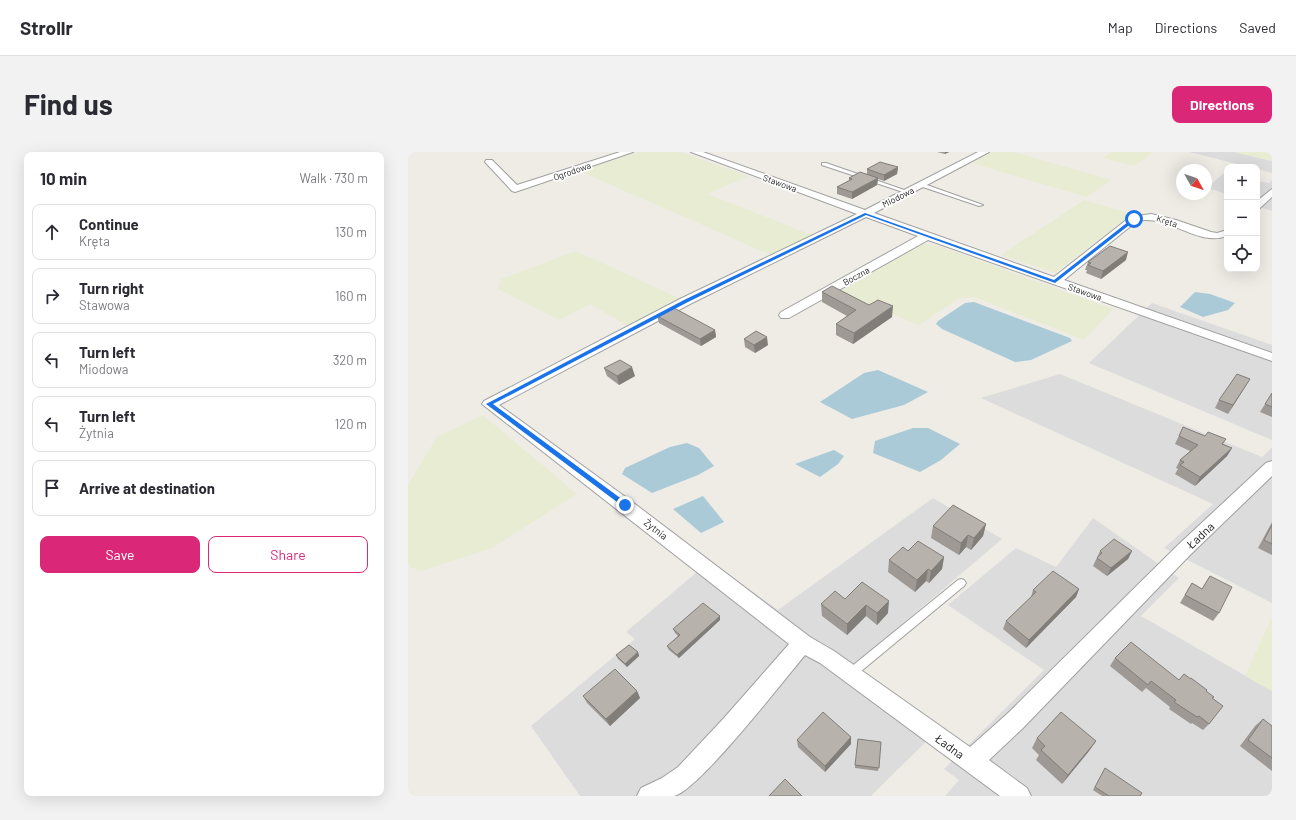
<!DOCTYPE html>
<html lang="en">
<head>
<meta charset="utf-8">
<style>
	body { margin:0; font-family:Barlow,sans-serif; background:#f2f2f3; color:#2b2b33 }
	.controls { position:absolute; right:12px; top:12px; display:grid; overflow:hidden; border-radius:8px; box-shadow:0 4px 16px #0002 }
	.controls button { width:36px; height:36px; display:grid; place-items:center; padding:0; border:0; border-bottom:1px solid #e1e1e2; background:#fff; color:#2b2b33; font:20px sans-serif }
	.compass { position:absolute; left:768px; top:12px; width:36px; height:36px; border-radius:50%; background:#fff; box-shadow:0 4px 16px #0002; rotate:130deg }
	.stop { position:absolute; width:12px; height:12px; margin:-9px; border:3px solid #1a73e8; border-radius:50%; background:#fff }
	.stop.end { background:#1a73e8; border-color:#fff; box-shadow:0 1px 4px #0008 }
	.list { margin:0; padding:0; list-style:none }
	h2 { display:flex; justify-content:space-between; align-items:center; height:52px; margin:0; padding:0 16px; font-size:17px }
	h2 small { font-size:13px; font-weight:400; color:#7c7c81 }
	.list li { display:grid; grid-template-columns:26px 1fr auto; gap:12px; align-items:center; box-sizing:border-box; height:56px; margin:0 8px 8px; padding:0 8px; border:1px solid #e1e1e2; border-radius:8px }
	.list b { display:block; font-size:15px; white-space:nowrap }
	.list p { margin:0; font-size:13px; white-space:nowrap; color:#7c7c81 }
	.list em { font-size:13px; font-style:normal; color:#7c7c81 }
	.actions { display:flex; gap:8px; padding:12px 16px }
	.actions a { flex:1; padding:9px 0; border:1px solid #db2777; border-radius:8px; text-align:center; font-size:14px; color:#db2777 }
	.actions .main { background:#db2777; color:#fff }
	.icon { flex:none; width:22px; height:22px; fill:none; stroke:currentColor; stroke-width:2; stroke-linecap:round; stroke-linejoin:round }
	.map { position:relative; flex:none; width:864px; height:644px; overflow:hidden; border-radius:8px }
	header { display:flex; align-items:center; gap:24px; box-sizing:border-box; height:56px; padding:0 20px; background:#fff; border-bottom:1px solid #e1e1e2 }
	header strong { font-size:19px }
	nav { display:flex; gap:22px; margin-inline-start:auto; font-size:14px }
	.intro { display:flex; align-items:center; justify-content:space-between; box-sizing:border-box; height:96px; padding:0 24px }
	h1 { margin:0; font-size:28px }
	.button { padding:10px 18px; border-radius:8px; background:#db2777; color:#fff; font-size:14px; font-weight:700 }
	main { display:flex; gap:24px; padding:0 24px }
	aside { flex:1; background:#fff; border-radius:8px; box-shadow:0 4px 16px #0002 }
	.map>svg:first-child { display:block }
</style>
</head>
<body>
<header>
<strong>Strollr</strong>
<nav><a>Map</a><a>Directions</a><a>Saved</a></nav>
</header>
<div class="intro"><h1>Find us</h1><a class="button">Directions</a></div>
<main>
<aside>
<h2>10 min<small>Walk · 730 m</small></h2>
<ul class="list">
<li><svg class="icon" aria-label="ahead" viewBox="0 0 24 24"><path d="M12 20V5M6 11l6-6 6 6"/></svg><div><b>Continue</b><p>Kręta</p></div><em>130 m</em></li>
<li><svg class="icon" aria-label="right" viewBox="0 0 24 24"><path d="M7 20v-9h11M14 6l5 5-5 5"/></svg><div><b>Turn right</b><p>Stawowa</p></div><em>160 m</em></li>
<li><svg class="icon" aria-label="left" viewBox="0 0 24 24"><path d="M17 20v-9H6M10 6l-5 5 5 5"/></svg><div><b>Turn left</b><p>Miodowa</p></div><em>320 m</em></li>
<li><svg class="icon" aria-label="left" viewBox="0 0 24 24"><path d="M17 20v-9H6M10 6l-5 5 5 5"/></svg><div><b>Turn left</b><p>Żytnia</p></div><em>120 m</em></li>
<li><svg class="icon" aria-label="arrive" viewBox="0 0 24 24"><path d="M6 21V4h12l-3 4 3 4H6"/></svg><div><b>Arrive at destination</b></div></li>
</ul>
<div class="actions"><a class="main">Save</a><a>Share</a></div>
</aside>
<div class="map">
<svg width="864" height="644" viewBox="0 0 864 644">
	<rect width="100%" height="100%" fill="#efece6"/>
	<g fill="#dddcdc">
		<path d="M781 0H826L864 9V21L849 17V15H841Z"/>
		<path d="M816 21 819 22V42L799 36Z"/>
		<path d="M864 28V59L849 54V29L861 31Z"/>
		<path d="M744 151 864 193V288L681 211Z"/>
		<path d="M652 222 854 305 864 295V451L756 396 805 352 573 246Z"/>
		<path d="M525 346 594 387 446 513 532 576 463 644H172L123 574 227 487 218 480 302 409 370 458Z"/>
		<path d="M685 366 771 426 733 464 864 539V644H537L551 628 536 617 636 518 540 453 608 396 648 415Z"/>
	</g>
	<g fill="#e8ecd3">
		<path d="M230 0H273L340 24 300 42 404 83 363 103 169 18Z"/>
		<path d="M584 0H605L704 28 678 45 564 11Z"/>
		<path d="M703 0H746L726 14 695 6Z"/>
		<path d="M826 0H864V9Z"/>
		<path d="M676 48 724 62 647 121 593 103Z"/>
		<path d="M514 92 528 93 705 157 676 188 566 145 550 147 511 173 432 140Z"/>
		<path d="M168 99 273 147 222 175 182 152 151 168 90 137 93 127Z"/>
		<path d="M75 263 169 342 84 396 13 419 4 416 0 411V333L29 285Z"/>
		<path d="M864 465V539L837 524Z"/>
	</g>
	<g fill="#aacad8">
		<path d="M787 140 802 142 827 151 820 158 795 165 772 155Z"/>
		<path d="M566 150 662 186 664 189 623 208 607 210 534 177 528 172 530 169 557 151Z"/>
		<path d="M470 218 520 240 496 253 444 267 412 250 456 221Z"/>
		<path d="M505 276H520L552 292 533 308 512 320 465 301 467 289Z"/>
		<path d="M279 291 291 296 306 314 290 323 244 341 214 322 217 316 262 295Z"/>
		<path d="M426 298 436 304 430 312 412 325 387 312Z"/>
		<path d="M295 344 316 370 293 381 265 357Z"/>
	</g>
	<g fill="none" stroke-linecap="round" stroke-linejoin="round">
		<g stroke="#a0a0a0" stroke-width="2">
			<g id="service">
				<path d="M414 11H418L502 40 498 41 414 13Z"/>
				<path d="M512 32H516L575 53 571 54 512 34Z"/>
				<path d="M553 427 556 428 558 431 556 434 446 525 442 527 438 525 437 522 438 519 550 428Z"/>
			</g>
		</g>
		<g stroke="#a0a0a0" stroke-width="2">
			<g id="minor">
				<path d="M212 0H225L107 40 104 39 77 10 78 8H84L109 33Z"/>
				<path d="M283 0H295L457 58 570 0H581L466 61 646 125 722 65 743 62 768 68 803 80 809 81 819 78V84C789 95 761 62 729 69L656 128 864 201V209L520 88 381 166H373L371 163 373 160 510 84 458 65 282 152 91 253 223 349 402 485 426 499 562 595 599 562 770 393 858 311 864 309V324L782 403 615 576 581 608 619 636 623 644H592L412 511 397 503C377 527 290 639 266 644 255 644 241 644 229 644L233 636 254 626 270 615 316 566 381 492 74 252 76 249 274 146 449 62Z"/>
				<path d="M864 37V45L852 56 849 57V49Z"/>
			</g>
		</g>
		<use href="#service" fill="#fff" fill-rule="evenodd"/>
		<use href="#minor" fill="#fff" fill-rule="evenodd"/>
	</g>
	<g fill="#9e9994">
		<path d="M529 0H541L537 2Z"/>
		<path d="M490 15 489 22 476 29 470 27 469 33 444 47 429 42V35L441 29V26L459 22V17Z"/>
		<path d="M718 108 693 127 678 121 679 118H677L680 110Z"/>
		<path d="M414 140 461 153 484 165 445 192 428 183V172L439 164 414 150Z"/>
		<path d="M249 164 307 178 308 185 293 194 251 171Z"/>
		<path d="M336 187 360 193 347 201 337 195Z"/>
		<path d="M196 216 227 224 211 233 199 224Z"/>
		<path d="M842 227 837 235 820 262 807 256 811 248Z"/>
		<path d="M864 241V265L852 260Z"/>
		<path d="M775 275 797 284 818 287 815 292 824 296 819 304 787 334 767 322 770 317 768 316 772 308 782 299 767 292Z"/>
		<path d="M864 370V403L850 396Z"/>
		<path d="M578 372 575 384 563 398 558 395 551 403 523 386 525 374Z"/>
		<path d="M500 399 536 405 534 417 521 431 518 429 507 440 480 420 481 408Z"/>
		<path d="M692 399H724L720 407 699 424 685 414Z"/>
		<path d="M802 424 811 461 805 469 772 451 784 431 794 437Z"/>
		<path d="M454 430 480 461 469 473 458 464 439 483 414 464 413 452 437 447Z"/>
		<path d="M671 437 668 445 618 496 595 477 598 469 623 445 625 438Z"/>
		<path d="M312 468 271 506 261 498 259 494 270 484 267 481 265 477Z"/>
		<path d="M230 500 231 504 219 515 210 507 208 503Z"/>
		<path d="M707 506 771 528 804 546 801 572 795 578 784 571 783 572 761 557 762 555 738 536 734 540 702 514Z"/>
		<path d="M229 539 232 546 202 574 179 551 175 544Z"/>
		<path d="M855 567 864 574V619L832 594 847 574Z"/>
		<path d="M629 586 688 589 681 599 654 632 628 608 631 603 624 596Z"/>
		<path d="M389 588 443 592 417 620 390 595Z"/>
		<path d="M473 590 470 619 447 616V613Z"/>
		<path d="M697 616 732 644H694L685 638Z"/>
	</g>
	<g fill="#817d78">
		<path d="M537 0H541L537 2Z"/>
		<path d="M490 15 489 22 476 29V23Z"/>
		<path d="M470 26 469 33 444 47V40Z"/>
		<path d="M720 100 718 108 693 127 695 119Z"/>
		<path d="M485 154 484 165 445 192 446 181Z"/>
		<path d="M307 178 308 185 293 194 292 187Z"/>
		<path d="M359 185 360 193 347 201 346 193Z"/>
		<path d="M224 215 227 224 211 233 209 224Z"/>
		<path d="M842 227 837 235 820 262 825 253Z"/>
		<path d="M824 296 819 304 787 334 792 325Z"/>
		<path d="M578 372 575 384 563 398 566 386Z"/>
		<path d="M560 383 558 395 551 403 553 391Z"/>
		<path d="M724 399 720 407 699 424 703 416Z"/>
		<path d="M536 405 534 417 521 431 523 419Z"/>
		<path d="M520 417 518 429 507 440 509 428Z"/>
		<path d="M671 437 668 445 618 496 621 488Z"/>
		<path d="M481 449 480 461 469 473V461Z"/>
		<path d="M458 453V464L439 483V472Z"/>
		<path d="M312 464V468L271 506 269 503Z"/>
		<path d="M230 500 231 504 219 515 217 512Z"/>
		<path d="M229 539 232 546 202 574 198 567Z"/>
		<path d="M443 585V592L417 620V614Z"/>
		<path d="M688 589 681 599 654 632 660 623Z"/>
	</g>
	<g fill="#b8b2ac" stroke="#817d78">
		<path d="M472 10 490 15 476 23 459 17Z"/>
		<path d="M452 20 470 26 444 40 429 35 444 27 441 26Z"/>
		<path d="M702 94 720 100 695 119 680 113 683 111 680 110Z"/>
		<path d="M424 134 461 153 470 148 485 154 446 181 428 172 448 158 414 140Z"/>
		<path d="M266 156 307 178 292 187 249 164Z"/>
		<path d="M348 179 359 185 346 193 336 187Z"/>
		<path d="M212 208 224 215 209 224 196 216Z"/>
		<path d="M829 222 842 227 825 253 811 248Z"/>
		<path d="M864 241V255L857 252Z"/>
		<path d="M775 275 797 284 800 280 818 287 814 292 824 296 792 325 772 313 776 310 772 308 790 293 771 284Z"/>
		<path d="M545 353 578 372 566 386 560 383 553 391 525 374Z"/>
		<path d="M864 373V392L856 388Z"/>
		<path d="M706 387 724 399 703 416 689 406 694 401 692 399Z"/>
		<path d="M510 389 536 405 523 419 520 417 509 428 481 408 495 395 500 399Z"/>
		<path d="M645 419 671 437 621 488 598 469 628 440 625 438Z"/>
		<path d="M802 424 824 435 811 461 777 443 784 431 794 437Z"/>
		<path d="M454 430 481 449 469 461 458 453 439 472 413 452 427 439 437 447Z"/>
		<path d="M295 451 312 464 269 503 259 494 272 483 265 477Z"/>
		<path d="M723 490 771 528 776 522 783 527V526L799 538 798 539 806 545 804 546 815 554 801 572 791 564 789 565 766 550 768 548 743 529 740 533 707 506Z"/>
		<path d="M221 493 230 500 217 512 208 503Z"/>
		<path d="M207 517 229 539 198 567 175 544Z"/>
		<path d="M415 560 443 585 417 614 389 588Z"/>
		<path d="M653 560 688 589 660 623 633 598 637 594 629 586Z"/>
		<path d="M855 567 864 574V606L840 588Z"/>
		<path d="M450 587 473 590 471 616 447 613Z"/>
		<path d="M697 616 734 641 732 644H701L687 635Z"/>
		<path d="M377 627 394 644H361Z"/>
	</g>
	<path fill="#1a73e8" d="M457 61 646 128 725 66 729 67 647 131 458 63 280 150 85 252 219 351V355L217 356 78 252 276 148Z"/>
	<g text-anchor="middle" dominant-baseline="central" stroke-width="3.5" stroke-linejoin="round" paint-order="stroke">
		<g font-size="9" fill="#1f1f1f" stroke="#fff">
			<text transform="translate(164 19) rotate(-19)">Ogrodowa</text>
			<text transform="translate(372 31) rotate(20)">Stawowa</text>
			<text transform="translate(490 45) rotate(-27)">Miodowa</text>
			<text transform="translate(759 69) rotate(18)">Kręta</text>
			<text transform="translate(448 124) rotate(-29)">Boczna</text>
			<text transform="translate(677 140) rotate(19)">Stawowa</text>
		</g>
		<g font-size="10" fill="#1f1f1f" stroke="#fff">
			<text transform="translate(248 377) rotate(38)">Żytnia</text>
		</g>
		<g font-size="12" fill="#1f1f1f" stroke="#fff">
			<text transform="translate(792 383) rotate(-43)">Ładna</text>
			<text transform="translate(542 594) rotate(36)">Ładna</text>
		</g>
	</g>
</svg>
<div class="controls">
<button>+</button>
<button>−</button>
<button><svg class="icon" aria-label="locate" viewBox="0 0 24 24"><circle cx="12" cy="12" r="6"/><path d="M12 2v4M12 18v4M2 12h4M18 12h4"/></svg></button>
</div>
<svg class="compass" viewBox="-18 -18 36 36"><path d="M0-13l5 13h-10z" fill="#e53935"/><path d="M0 13l5-13h-10z" fill="#7c7c81"/></svg>
<div class="stop" style="left:726px;top:67px"></div>
<div class="stop end" style="left:217px;top:353px"></div>
</div>
</main>
</body>
</html>
